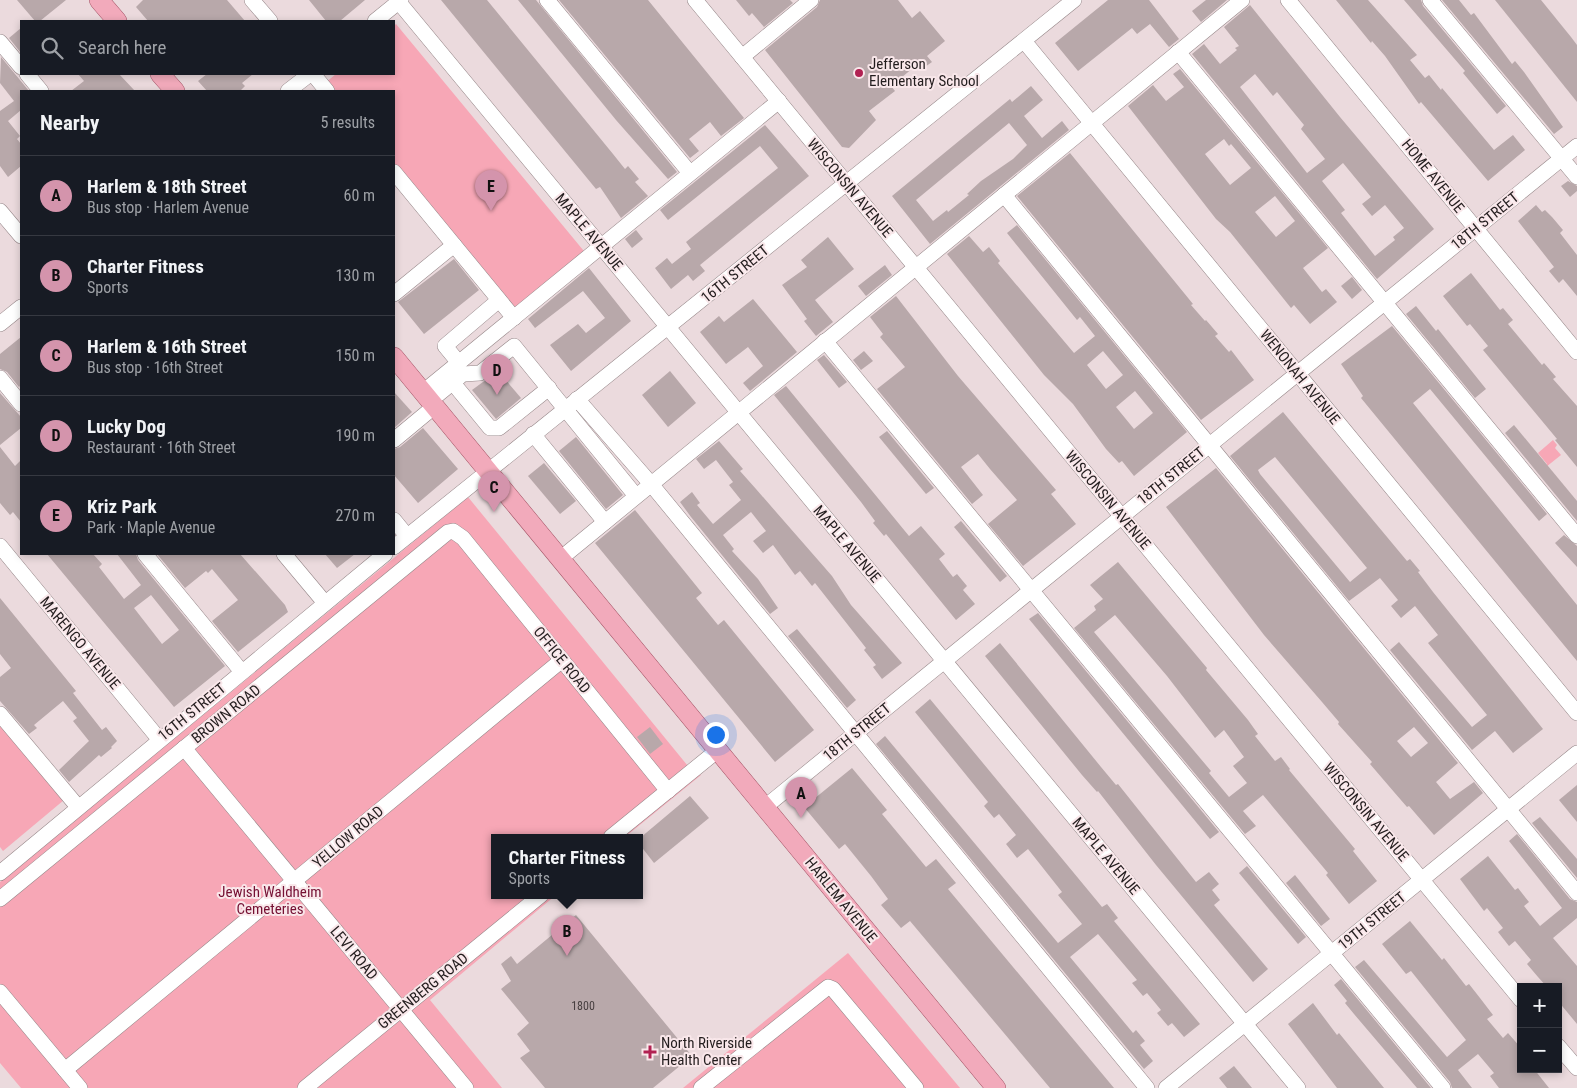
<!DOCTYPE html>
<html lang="en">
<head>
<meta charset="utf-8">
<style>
	body { margin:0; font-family:"Roboto Condensed",sans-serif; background:#242831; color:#f1f3f6 }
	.controls { position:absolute; right:15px; bottom:15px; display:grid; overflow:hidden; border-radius:0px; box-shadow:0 2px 8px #0003 }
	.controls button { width:45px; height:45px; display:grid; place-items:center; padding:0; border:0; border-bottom:1px solid #363941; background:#171b24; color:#f1f3f6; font:25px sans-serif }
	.you { position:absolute; left:715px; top:734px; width:18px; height:18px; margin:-12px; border:4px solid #fff; border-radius:50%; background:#1a73e8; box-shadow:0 0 0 8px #1a73e833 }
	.badge { display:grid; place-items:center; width:32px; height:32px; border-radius:50%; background:#d494ac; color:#111; font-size:16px; font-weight:700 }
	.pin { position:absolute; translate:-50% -41px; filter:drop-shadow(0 1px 2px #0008) }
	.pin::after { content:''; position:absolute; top:26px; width:18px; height:15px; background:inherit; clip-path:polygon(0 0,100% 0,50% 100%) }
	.popup { position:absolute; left:491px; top:834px; width:152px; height:65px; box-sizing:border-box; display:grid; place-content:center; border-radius:0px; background:#171b24; filter:drop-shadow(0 1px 4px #0005); font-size:16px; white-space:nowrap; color:#9ea1a6 }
	.popup b { font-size:19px; color:#f1f3f6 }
	.popup::after { content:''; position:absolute; left:50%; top:100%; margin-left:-10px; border:10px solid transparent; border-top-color:#171b24 }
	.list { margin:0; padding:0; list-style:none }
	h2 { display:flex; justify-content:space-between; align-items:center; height:65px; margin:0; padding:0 20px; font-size:21px }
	h2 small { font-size:16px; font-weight:400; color:#9ea1a6 }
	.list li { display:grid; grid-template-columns:32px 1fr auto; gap:15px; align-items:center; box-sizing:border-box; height:80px; padding:0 20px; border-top:1px solid #363941 }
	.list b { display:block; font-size:19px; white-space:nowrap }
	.list p { margin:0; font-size:16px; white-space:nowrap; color:#9ea1a6 }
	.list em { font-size:16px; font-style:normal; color:#9ea1a6 }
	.icon { flex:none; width:28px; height:28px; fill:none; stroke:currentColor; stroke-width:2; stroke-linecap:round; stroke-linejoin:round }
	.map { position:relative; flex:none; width:1577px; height:1088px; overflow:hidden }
	.search { position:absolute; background:#171b24; box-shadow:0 2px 8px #0003; left:20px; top:20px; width:375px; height:55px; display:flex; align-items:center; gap:12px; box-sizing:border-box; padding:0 18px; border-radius:0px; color:#9ea1a6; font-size:19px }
	.panel { position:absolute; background:#171b24; box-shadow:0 2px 8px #0003; left:20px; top:90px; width:375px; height:465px; border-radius:0px }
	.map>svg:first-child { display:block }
</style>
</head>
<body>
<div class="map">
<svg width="1577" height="1088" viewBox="0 0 1577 1088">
	<rect width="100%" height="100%" fill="#ebdadd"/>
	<g fill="#f7a7b6">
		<path d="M396 24 588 256 517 314 394 165V91H333L325 83 336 74H394V26Z"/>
		<path d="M1553 440 1557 445 1555 448 1561 455 1546 467 1547 464 1538 453Z"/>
		<path d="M468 497 692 771 701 775 625 837H494V895H556L430 1000 502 1088H21L0 1063V882Z"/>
		<path d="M0 723 64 800 3 851 0 847Z"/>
		<path d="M848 953 960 1088H683Z"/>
	</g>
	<g fill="#b8a8aa" fill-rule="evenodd">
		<path d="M17 0H66L40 21H35Z"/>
		<path d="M143 0H227L245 21H148L136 7Z"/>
		<path d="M309 0H365L340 21H326Z"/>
		<path d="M441 0H487L613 154 625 169 628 166 639 179 635 182 648 196 621 218 600 187 596 189Z"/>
		<path d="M518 0H536L677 172 668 179 616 120Z"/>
		<path d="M559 0H648L744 118 721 136 710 122 689 139 699 151 690 158Z"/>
		<path d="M736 0H790L793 3 764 27 752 13 749 16Z"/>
		<path d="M820 0H898L912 18 920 11 945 41 927 56 932 62 922 69 918 64 891 86 895 91 869 111 876 120 849 148 842 147 765 50 817 7Z"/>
		<path d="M1108 0H1149L1179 39 1169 47 1150 24 1137 34 1132 28 1078 71 1055 43Z"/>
		<path d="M1206 0H1227L1201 22 1192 11Z"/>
		<path d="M1336 0H1368L1417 55 1410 60 1425 78 1429 75 1441 90 1442 88 1494 150 1513 135 1525 150 1488 181 1421 102 1419 104 1385 56 1372 41 1371 43Z"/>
		<path d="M1404 0H1421L1423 6 1506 106 1497 114 1463 73 1465 71Z"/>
		<path d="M1442 0H1459L1471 15 1474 13 1512 64 1515 61 1524 72 1563 127 1554 134Z"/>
		<path d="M1495 0H1541L1571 37 1577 45V102Z"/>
		<path d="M1250 5 1340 117 1434 229 1377 279 1192 54 1204 44 1220 64 1237 50 1235 48 1239 46 1224 27ZM1255 74 1273 96 1277 92 1290 108 1304 125 1301 129 1325 159 1307 173 1240 87ZM1343 163 1371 197 1362 204 1372 216 1385 205 1404 228 1393 237 1395 240 1375 256 1341 213 1345 210 1322 181Z"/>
		<path d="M21 28V53L9 38Z"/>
		<path d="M1 57 29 91H21V110L8 121 20 136 17 139 21 144V166L8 177 0 166V111L14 101 0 83Z"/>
		<path d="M1180 69 1328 248 1303 268 1322 292 1326 289 1337 302 1310 324 1294 305 1291 308 1230 232 1216 219 1128 106 1153 85 1166 101 1184 87 1173 74ZM1224 139 1229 146 1231 144 1251 168 1230 185 1205 154ZM1275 196 1295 221 1276 237 1255 212Z"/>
		<path d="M78 74H119L135 91H71L84 81Z"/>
		<path d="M207 74H253L242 83 245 86 240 91H207L198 81Z"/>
		<path d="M1031 86 1043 100 1024 116 1042 138 1062 121 1069 130 930 244 892 196 1010 99 1012 102ZM1009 123 1027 145 1013 159 981 181 967 194 969 195 948 212 947 210 933 221 916 200Z"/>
		<path d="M765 125 809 176 700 265 705 271 693 281 688 275 671 289 655 268 667 258 672 264 691 249 686 242 778 168 760 146 668 220 660 210Z"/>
		<path d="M1070 153 1193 304 1191 305 1205 321 1206 320 1218 334 1215 336 1229 352 1231 350 1254 380 1201 420 1017 196Z"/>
		<path d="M1568 181 1577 186V191L1570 197 1561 186Z"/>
		<path d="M1536 205 1542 212 1545 210 1552 217 1563 230 1560 233 1577 255V296L1563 279 1559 283 1549 271 1554 267 1518 221Z"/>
		<path d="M1017 225 1187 432 1134 476 1122 461 1119 463 1106 449 1073 404 1044 375 947 254 969 236 983 252 989 247 1000 261 998 263 1074 353 1095 336 1080 317 1077 320 1007 233ZM1103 351 1123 375 1106 389 1087 365ZM1135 391 1153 413 1134 429 1116 407Z"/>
		<path d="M636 230 643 239 632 248 625 239Z"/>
		<path d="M828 237 854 269 815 300 833 322 816 336 804 321 807 319 782 285 807 267 801 260Z"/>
		<path d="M454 259 479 290 424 334 398 302Z"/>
		<path d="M885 265 892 275 866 296 858 286Z"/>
		<path d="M589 268 631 321 571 371 550 345 578 324 586 333 605 318 583 291 535 328 528 319Z"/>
		<path d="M1471 273 1500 310 1503 308 1513 320 1508 324 1542 365 1544 363 1556 377 1553 379 1577 406V467L1555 440 1557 439 1483 350 1488 346 1470 324 1467 326 1443 296Z"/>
		<path d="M1352 277 1362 290 1352 299 1341 286Z"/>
		<path d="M896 296 958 376 1056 490 1051 494 1076 524 1023 566 988 524 1017 500 990 469 978 454 961 467 983 495 972 504 877 389 905 367 880 337 883 334 870 317Z"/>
		<path d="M753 299 797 352 750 391 743 383 763 366 748 347 726 364 700 332 719 316 724 322Z"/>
		<path d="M1416 306 1436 331 1438 329 1486 389 1475 398 1406 314Z"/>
		<path d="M1392 326 1547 514 1539 521 1430 389 1413 403 1577 605V661L1361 398 1363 396 1341 364Z"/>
		<path d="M21 337V385L19 387 7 372 0 369V354Z"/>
		<path d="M864 351 873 361 861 370 853 360Z"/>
		<path d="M824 355 847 382 839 388 817 360Z"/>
		<path d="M498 371 521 398 496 419 472 390Z"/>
		<path d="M670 371 696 403 668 427 642 395Z"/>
		<path d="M786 386 909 536 921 526 945 554 939 559 953 577 957 574 967 586 963 590 975 604 956 620 886 534 884 536 873 523 875 521 861 502 774 395Z"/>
		<path d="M394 392 412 412 394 428Z"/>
		<path d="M0 393 21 417V428L0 445Z"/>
		<path d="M1283 412 1407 561 1410 559 1420 571 1418 572 1433 592 1543 729 1513 753 1495 731 1472 750 1390 650 1399 642 1472 727 1487 715 1428 643 1438 635 1415 606 1401 618 1391 606 1398 600 1380 578 1349 601 1230 456ZM1275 457 1367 568 1350 582 1260 474 1258 470Z"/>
		<path d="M1514 425 1577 501V521L1505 433Z"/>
		<path d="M423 428 458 469 418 503 394 475V449L400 447Z"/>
		<path d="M887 431 934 488 926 494 879 437Z"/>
		<path d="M576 437 623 495 606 509 559 451Z"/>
		<path d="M719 441 743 469 740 471 756 489 832 576 851 605 902 663 882 679 873 667 876 665 864 650 866 648 815 583 812 586 800 571 795 575 773 545 763 553 753 541 766 531 751 512 723 535 734 549 732 551 758 579 778 608 770 614 691 517 680 502 692 492 700 503 697 505 713 524 741 500 729 485 733 482 716 460 704 469 696 459Z"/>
		<path d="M0 447 15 466 21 460V522L13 512 10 515 0 503Z"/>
		<path d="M544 463 576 501 560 514 528 476Z"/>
		<path d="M1216 468 1458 763 1436 782 1450 799 1474 782 1483 793 1434 835 1409 806 1407 807 1394 792 1370 764 1372 762 1338 724 1339 722 1322 702 1264 635 1166 507ZM1414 727 1428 743 1411 757 1397 741Z"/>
		<path d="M635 510 702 593 696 598 718 625 724 620 814 730 775 762 595 543Z"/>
		<path d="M961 521 1007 576 1000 582 954 527Z"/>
		<path d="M1564 535 1577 546V567L1555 543Z"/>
		<path d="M47 554H93L102 564 99 567 124 599 141 585 117 554H136L138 560 225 666 174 707ZM151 595 179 630 162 644 134 608Z"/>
		<path d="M157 554H240L285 605 288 612 238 652 212 621 238 600 212 569 208 573 206 571 185 588Z"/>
		<path d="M325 554H355L337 568Z"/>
		<path d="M1118 562 1207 668 1206 670 1248 720 1258 734 1255 736 1275 761 1281 757 1290 769 1289 770 1355 849 1353 851 1377 881 1349 904 1326 875 1328 873 1263 795 1243 811 1256 826 1245 834 1074 628 1096 610 1094 606 1103 599 1090 585ZM1115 615 1167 676 1215 738 1224 730 1244 757 1233 766 1247 783 1229 797 1209 773 1211 771 1094 632Z"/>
		<path d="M0 598 76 691 73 693 102 730 106 727 117 741 111 747 112 748 101 757 99 755 69 782 59 770 89 741 73 721 77 718 63 701 34 725 37 728 29 734 0 701V677L11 668 0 654Z"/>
		<path d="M1038 613 1219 832 1210 839 1029 619Z"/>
		<path d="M797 629 856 700 847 708 788 636Z"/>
		<path d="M1000 643 1101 767 1116 785 1118 784 1196 882 1209 872 1219 884 1212 890 1220 900 1214 905 1268 969 1253 982 1156 865 1098 791 1097 792 1082 775 985 656Z"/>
		<path d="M930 699 1102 907 1107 904 1118 918 1114 921 1200 1024 1184 1037 1172 1023 1168 1026 1157 1013 1161 1010 1147 993 1143 996 1132 983 1137 980 1098 934 1070 957 1133 1033 1136 1030 1145 1041 1140 1045 1153 1061 1144 1069 876 744 885 736 1058 943 1082 924 1058 895 1062 892 1028 849 1017 858 1006 844 1016 835 999 814 994 818 984 806 988 802 915 712Z"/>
		<path d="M650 727 663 744 650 754 637 737Z"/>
		<path d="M852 768 887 810 882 814 926 867 936 859 956 883 948 889 1114 1088H1050L910 921 901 928 881 905 888 899 871 876 845 844 839 849 804 807Z"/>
		<path d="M1577 785V822L1559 800Z"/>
		<path d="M690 796 709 818 654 863 640 845V838Z"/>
		<path d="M1540 817 1577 859V878L1532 823Z"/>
		<path d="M1517 834 1570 899 1577 902V918L1553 938 1577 966V1024L1558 1001V987H1547L1538 977 1527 964 1531 960 1515 941 1509 946 1498 932 1503 928 1487 908 1484 911 1460 879 1488 856 1515 890 1518 888 1529 902 1524 906 1540 926 1562 908 1509 841Z"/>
		<path d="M1247 866 1306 937 1298 944 1239 873Z"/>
		<path d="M1295 875 1330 919 1321 926 1286 883Z"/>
		<path d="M576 915 692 1056 653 1088H545L520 1058 530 1051 517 1034 529 1023 501 989 511 981 501 964 511 956 517 964Z"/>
		<path d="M1410 921 1442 960 1444 958 1466 986 1469 984 1480 998 1493 1015 1487 1019 1503 1038 1508 1033 1521 1048V1069H1534L1549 1088H1499L1490 1076 1494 1073 1478 1054 1458 1070 1472 1088H1452L1450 1082 1355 967 1364 960 1447 1057 1466 1040 1411 971 1406 974 1382 944Z"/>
		<path d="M1341 979 1431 1088H1417L1354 1014 1345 1003 1347 1001 1334 985Z"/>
		<path d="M1313 1003 1337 1035 1339 1033 1384 1088H1337L1288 1024Z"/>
		<path d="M1234 1066 1252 1088H1227L1219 1078Z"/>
	</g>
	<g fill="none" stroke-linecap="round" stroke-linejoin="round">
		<g stroke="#958688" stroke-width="16">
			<g id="minor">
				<path d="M252 0 270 21"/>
				<path d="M397 0 1298 1088"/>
				<path d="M547 0 690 173"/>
				<path d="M695 0 1521 1000"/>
				<path d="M1288 0 1577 352"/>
				<path d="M1430 0 1577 177"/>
				<path d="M375 21 401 0"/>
				<path d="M1024 41 1577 713"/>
				<path d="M0 42 21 67"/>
				<path d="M1178 52 1577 536"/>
				<path d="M742 57 811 0"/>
				<path d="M27 74 41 91"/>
				<path d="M313 74 327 91"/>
				<path d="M288 91 310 74"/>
				<path d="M394 172 514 318"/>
				<path d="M1004 195 1577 893"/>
				<path d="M0 211 21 236"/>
				<path d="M394 294 454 245"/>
				<path d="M0 324 21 307"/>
				<path d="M825 341 1443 1088"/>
				<path d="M459 363 445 346 499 300"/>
				<path d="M0 378 21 404"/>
				<path d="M453 383 490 428H499L549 388"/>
				<path d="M423 392 779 101"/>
				<path d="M577 399 651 484 1147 1088"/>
				<path d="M430 401 463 374 480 373 514 346 636 496"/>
				<path d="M533 434 605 522"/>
				<path d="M394 440 435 406"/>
				<path d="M394 520 407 536"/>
				<path d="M0 546 159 739"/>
				<path d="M394 547 1074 0"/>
				<path d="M145 554 242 672"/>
				<path d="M284 554 325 603"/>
				<path d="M560 559 1242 0"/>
				<path d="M0 714 78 807"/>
				<path d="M184 748 466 1088"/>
				<path d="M765 807 1577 146"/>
				<path d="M611 837 718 750"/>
				<path d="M0 873 385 554"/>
				<path d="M0 899 448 532 453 531 463 538 668 791"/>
				<path d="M0 992 80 1088"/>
				<path d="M1558 1046 1577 1068"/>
				<path d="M65 1070 562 660"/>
				<path d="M305 1088 541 895"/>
				<path d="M701 1088 828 987 833 989 916 1088"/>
				<path d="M1166 1088 1577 753"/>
			</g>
		</g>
		<g stroke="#a45466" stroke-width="20">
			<g id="major">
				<path d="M99 0 117 21"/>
				<path d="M160 74 175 91"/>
				<path d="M394 357 996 1088"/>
			</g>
		</g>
		<use href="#minor" stroke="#fff" stroke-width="15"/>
		<use href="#major" stroke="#f2aabb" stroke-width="19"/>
	</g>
	<g fill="#b12152" stroke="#f9e7ea" stroke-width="2">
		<circle cx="859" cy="73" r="5"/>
		<path d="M647.5 1044.5h5v5h5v5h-5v5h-5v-5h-5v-5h5z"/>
	</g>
	<g text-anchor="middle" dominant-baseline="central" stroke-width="4" stroke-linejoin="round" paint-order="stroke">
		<g font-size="12" fill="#484041">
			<text x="583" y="1006">1800</text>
		</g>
		<g font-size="15" fill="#231d1e" stroke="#f9e7ea" text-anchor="start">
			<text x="869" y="64">Jefferson<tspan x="869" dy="17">Elementary School</tspan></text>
			<text x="661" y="1043">North Riverside<tspan x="661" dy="17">Health Center</tspan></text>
		</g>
		<g font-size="15" fill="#231d1e" stroke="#f9e7ea">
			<text transform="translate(1433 176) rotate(51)">HOME AVENUE</text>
			<text transform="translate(850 188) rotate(50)">WISCONSIN AVENUE</text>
			<text transform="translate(1485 221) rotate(-39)">18TH STREET</text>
			<text transform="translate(589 232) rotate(50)">MAPLE AVENUE</text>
			<text transform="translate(735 274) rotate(-39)">16TH STREET</text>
			<text transform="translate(1300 377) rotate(51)">WENONAH AVENUE</text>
			<text transform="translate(1171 476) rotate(-39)">18TH STREET</text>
			<text transform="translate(1108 500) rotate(50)">WISCONSIN AVENUE</text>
			<text transform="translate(847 544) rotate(50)">MAPLE AVENUE</text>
			<text transform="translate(80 643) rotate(50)">MARENGO AVENUE</text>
			<text transform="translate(562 660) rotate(51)">OFFICE ROAD</text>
			<text transform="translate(192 712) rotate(-39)">16TH STREET</text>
			<text transform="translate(226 714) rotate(-39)">BROWN ROAD</text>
			<text transform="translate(857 732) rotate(-39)">18TH STREET</text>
			<text transform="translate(1366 812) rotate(50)">WISCONSIN AVENUE</text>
			<text transform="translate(348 837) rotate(-40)">YELLOW ROAD</text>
			<text transform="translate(1106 856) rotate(50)">MAPLE AVENUE</text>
			<text transform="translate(841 900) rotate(51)">HARLEM AVENUE</text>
			<text transform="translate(1372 921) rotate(-39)">19TH STREET</text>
			<text transform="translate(354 953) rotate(50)">LEVI ROAD</text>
			<text transform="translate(423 991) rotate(-39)">GREENBERG ROAD</text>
		</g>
		<g font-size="15" fill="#751033" stroke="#f9e7ea">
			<text x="270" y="892">Jewish Waldheim<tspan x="270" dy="17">Cemeteries</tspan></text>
		</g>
	</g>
</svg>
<div class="controls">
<button>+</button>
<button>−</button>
</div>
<div class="you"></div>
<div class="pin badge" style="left:801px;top:818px">A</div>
<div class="pin badge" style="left:567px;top:956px">B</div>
<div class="popup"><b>Charter Fitness</b>Sports</div>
<div class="pin badge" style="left:494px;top:512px">C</div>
<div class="pin badge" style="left:497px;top:395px">D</div>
<div class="pin badge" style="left:491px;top:211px">E</div>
<div class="search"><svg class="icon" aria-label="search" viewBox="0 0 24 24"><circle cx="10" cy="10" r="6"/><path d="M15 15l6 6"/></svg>Search here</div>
<section class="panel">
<h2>Nearby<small>5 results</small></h2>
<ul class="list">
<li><span class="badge">A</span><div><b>Harlem &amp; 18th Street</b><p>Bus stop · Harlem Avenue</p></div><em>60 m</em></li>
<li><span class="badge">B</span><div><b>Charter Fitness</b><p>Sports</p></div><em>130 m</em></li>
<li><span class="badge">C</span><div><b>Harlem &amp; 16th Street</b><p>Bus stop · 16th Street</p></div><em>150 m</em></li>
<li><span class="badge">D</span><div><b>Lucky Dog</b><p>Restaurant · 16th Street</p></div><em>190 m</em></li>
<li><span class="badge">E</span><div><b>Kriz Park</b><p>Park · Maple Avenue</p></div><em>270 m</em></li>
</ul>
</section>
</div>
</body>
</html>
